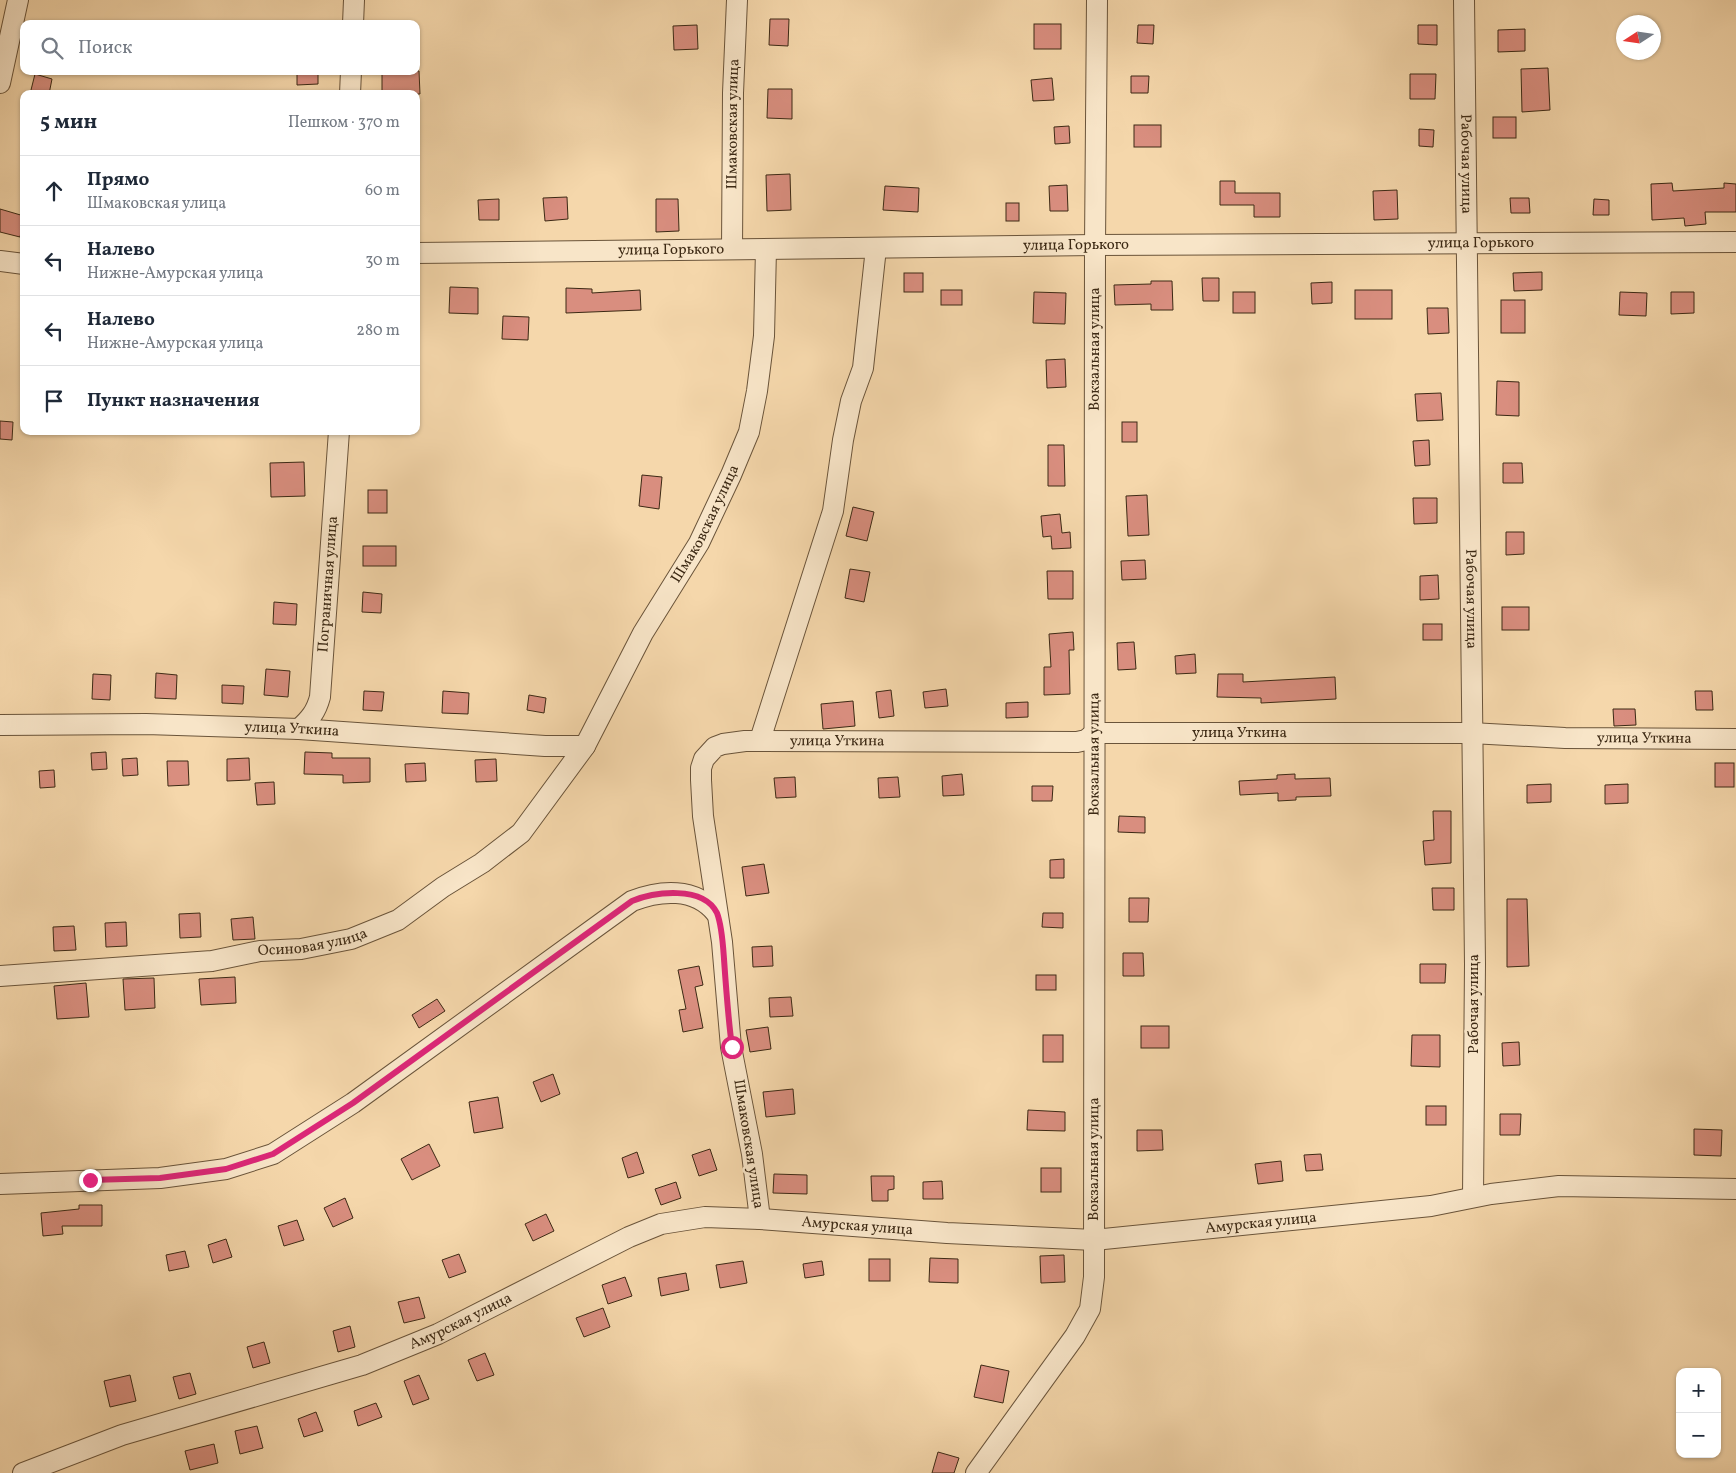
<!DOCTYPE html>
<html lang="ru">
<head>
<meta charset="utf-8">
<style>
	body { margin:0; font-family:Vollkorn,serif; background:#f6f6f7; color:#1f2937 }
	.controls { position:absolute; right:15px; bottom:15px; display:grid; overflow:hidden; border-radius:10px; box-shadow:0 1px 4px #0004 }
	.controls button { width:45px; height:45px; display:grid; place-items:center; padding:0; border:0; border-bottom:1px solid #e0e1e3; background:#fff; color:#1f2937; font:25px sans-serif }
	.compass { position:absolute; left:1616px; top:15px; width:45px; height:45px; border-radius:50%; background:#fff; box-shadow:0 1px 4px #0004; rotate:258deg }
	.stop { position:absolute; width:15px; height:15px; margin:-11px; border:4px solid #db2777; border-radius:50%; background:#fff }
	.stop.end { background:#db2777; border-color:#fff; box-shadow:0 1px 5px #0008 }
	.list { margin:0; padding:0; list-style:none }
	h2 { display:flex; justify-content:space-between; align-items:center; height:65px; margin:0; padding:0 20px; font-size:21px }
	h2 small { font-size:16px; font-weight:400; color:#747a83 }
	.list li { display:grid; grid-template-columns:32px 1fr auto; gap:15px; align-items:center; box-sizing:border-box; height:70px; padding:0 20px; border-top:1px solid #e0e1e3 }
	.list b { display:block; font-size:19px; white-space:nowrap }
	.list p { margin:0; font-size:16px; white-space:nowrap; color:#747a83 }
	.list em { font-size:16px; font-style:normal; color:#747a83 }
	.icon { flex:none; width:28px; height:28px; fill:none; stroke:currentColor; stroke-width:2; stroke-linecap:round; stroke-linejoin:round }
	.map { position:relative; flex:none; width:1736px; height:1473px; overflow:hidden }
	.search { position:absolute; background:#fff; box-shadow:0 1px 4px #0004; left:20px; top:20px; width:400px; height:55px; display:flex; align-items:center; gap:12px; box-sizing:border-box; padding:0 18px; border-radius:10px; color:#747a83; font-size:19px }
	.panel { position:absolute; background:#fff; box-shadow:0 1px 4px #0004; left:20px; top:90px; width:400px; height:345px; border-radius:10px }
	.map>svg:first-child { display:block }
</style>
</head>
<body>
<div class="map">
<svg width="1736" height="1473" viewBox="0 0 1736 1473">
	<rect width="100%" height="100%" fill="#f5d7ab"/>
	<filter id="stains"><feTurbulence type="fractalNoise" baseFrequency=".004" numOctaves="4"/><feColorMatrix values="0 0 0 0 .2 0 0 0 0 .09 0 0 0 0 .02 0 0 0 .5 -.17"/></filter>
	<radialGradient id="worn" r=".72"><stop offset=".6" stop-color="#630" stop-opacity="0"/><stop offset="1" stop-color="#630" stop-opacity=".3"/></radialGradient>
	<g fill="#d98e7f" stroke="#3c2914">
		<path d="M770 19H789L788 46 769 45Z"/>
		<rect x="1034" y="24" width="27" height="25"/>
		<path d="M697 25 698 49 674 50 673 26Z"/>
		<path d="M1138 25H1154L1153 44 1137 43Z"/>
		<path d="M1418 25H1437V45L1418 44Z"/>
		<path d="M1525 29V51L1498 52V30Z"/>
		<path d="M1548 68 1550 110 1522 112 1521 69Z"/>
		<path d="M297 71H318V84L297 85Z"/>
		<path d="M382 71H419L420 94H382Z"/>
		<path d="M35 74 52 79 49 94H30Z"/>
		<path d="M1410 74H1436L1435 99H1410Z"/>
		<path d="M1131 76H1149L1148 93H1131Z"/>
		<path d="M1052 78 1054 100 1033 101 1031 80Z"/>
		<path d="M768 89H792V119L767 118Z"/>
		<rect x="1493" y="117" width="23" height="21"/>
		<rect x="1134" y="125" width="27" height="22"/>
		<path d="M1069 126 1070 143 1055 144 1054 127Z"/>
		<path d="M1419 129 1434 130 1433 147 1419 146Z"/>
		<path d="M790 174 791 210 767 211 766 175Z"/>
		<path d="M1220 181H1235V193H1280V217H1254V205H1220Z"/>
		<path d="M1672 183 1673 191 1724 188V183L1736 184V212H1705L1706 224 1685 226 1684 218 1652 220 1651 184Z"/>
		<path d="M1067 185 1068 211H1050L1049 186Z"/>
		<path d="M885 186 919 188 918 212 883 210Z"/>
		<path d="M1397 190 1398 219 1374 220 1373 191Z"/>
		<path d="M567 197 568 219 545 221 543 198Z"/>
		<path d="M1510 198H1529L1530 213H1511Z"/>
		<path d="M499 199V220H479L478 200Z"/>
		<path d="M656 199H678L679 231 656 232Z"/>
		<path d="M1594 199 1609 200V215H1593Z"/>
		<rect x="1006" y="203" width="13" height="18"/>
		<path d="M0 209 24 216 20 237 0 232Z"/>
		<path d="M1542 272V290L1514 291 1513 273Z"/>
		<rect x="904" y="273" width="19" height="19"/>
		<path d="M1202 278H1219V301H1203Z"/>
		<path d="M1151 281H1172L1173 310H1151V304L1115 305 1114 285 1151 284Z"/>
		<path d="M1332 282V303L1312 304 1311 283Z"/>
		<path d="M450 287 478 288V314L449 313Z"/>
		<path d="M566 288 592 289V293L640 290 641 310 566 313Z"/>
		<rect x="941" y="290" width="21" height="15"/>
		<rect x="1355" y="290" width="37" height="29"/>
		<path d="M1034 292 1066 293 1065 324 1033 323Z"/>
		<rect x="1233" y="292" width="22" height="21"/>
		<path d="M1620 292 1647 293 1646 316 1619 315Z"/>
		<path d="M1671 292H1694V313L1671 314Z"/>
		<rect x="1501" y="300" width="24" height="33"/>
		<path d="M1427 308H1448L1449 333 1428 334Z"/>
		<path d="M503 316 529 317 528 340 502 339Z"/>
		<path d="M1065 359 1066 387 1047 388 1046 360Z"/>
		<path d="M1497 381 1519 382V416L1496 415Z"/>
		<path d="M1441 393 1443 420 1417 421 1415 394Z"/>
		<path d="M0 421 13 422 12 440 0 439Z"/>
		<rect x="1122" y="422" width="15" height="20"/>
		<path d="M1429 440 1430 465 1415 466 1413 441Z"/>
		<path d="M1048 445H1064L1065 486H1048Z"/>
		<path d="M304 462 305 496 271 497 270 463Z"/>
		<path d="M1503 463H1522L1523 483H1503Z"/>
		<path d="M642 475 662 477 659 509 639 506Z"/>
		<rect x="368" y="490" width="19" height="23"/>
		<path d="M1147 495 1149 535 1128 536 1126 496Z"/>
		<path d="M1413 498H1437V523L1414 524Z"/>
		<path d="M853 507 874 512 867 541 846 536Z"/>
		<path d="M1060 514 1062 533 1070 532 1071 548 1052 549 1051 536 1043 537 1041 516Z"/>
		<path d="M1506 532H1524V554L1506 555Z"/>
		<rect x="363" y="546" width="33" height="20"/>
		<path d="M1145 560 1146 579 1122 580 1121 561Z"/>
		<path d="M850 569 870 572 864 602 845 598Z"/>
		<path d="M1047 571H1073V599H1048Z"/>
		<path d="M1438 575 1439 599 1420 600V576Z"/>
		<path d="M363 592 382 594 381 613 362 612Z"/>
		<path d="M274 602 297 604 296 625 273 624Z"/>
		<rect x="1502" y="607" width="27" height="23"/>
		<rect x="1423" y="624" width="19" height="16"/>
		<path d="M1073 632 1074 650H1069L1070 694 1044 695V667H1051L1049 634Z"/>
		<path d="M1134 642 1136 669 1118 670 1117 643Z"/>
		<path d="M1195 654 1196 673 1176 674 1175 656Z"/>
		<path d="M266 669 290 671 288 697 264 695Z"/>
		<path d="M156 673 177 675 176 699 155 698Z"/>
		<path d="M93 674 111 675 110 700 92 699Z"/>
		<path d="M1218 674H1243V682L1335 677 1336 699 1261 703V698L1217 697Z"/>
		<path d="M222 685 244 686 243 704 222 703Z"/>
		<path d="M946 689 948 706 925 708 923 692Z"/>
		<path d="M891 690 894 716 879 718 876 692Z"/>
		<path d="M364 691 384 692 382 711 363 710Z"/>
		<path d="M443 691 469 693 468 714 442 713Z"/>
		<path d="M1695 691H1712L1713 710H1696Z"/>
		<path d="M529 695 546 698 544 713 527 710Z"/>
		<path d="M853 701 855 726 823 729 821 704Z"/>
		<path d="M1028 702V717L1006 718V703Z"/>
		<path d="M1613 709H1635L1636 725 1614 726Z"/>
		<path d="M106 752 107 769 92 770 91 753Z"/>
		<path d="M305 752 332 753V758H370V782L343 783V775L304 774Z"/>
		<path d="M137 758 138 775 123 776 122 759Z"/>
		<path d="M249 758 250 780 227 781V759Z"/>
		<path d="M496 759 497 781 476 782 475 760Z"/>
		<path d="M167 761H188L189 785 168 786Z"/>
		<path d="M425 763 426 781 406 782 405 764Z"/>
		<rect x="1715" y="763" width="19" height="24"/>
		<path d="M54 770 55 787 40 788 39 771Z"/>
		<path d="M962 774 964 795 943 796 942 776Z"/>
		<path d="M1295 774V779L1330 778 1331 796 1296 797V800L1278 801V793L1240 795 1239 781 1277 779V775Z"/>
		<path d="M795 777 796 797 776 798 774 778Z"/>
		<path d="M898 777 900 797 879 798 878 778Z"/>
		<path d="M274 782 275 804 257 805 255 783Z"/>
		<path d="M1551 784V802L1527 803V785Z"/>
		<path d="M1628 784V803L1605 804V785Z"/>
		<path d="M1032 786H1053L1052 801H1032Z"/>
		<path d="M1433 811H1451V863L1425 865 1423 841 1434 840Z"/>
		<path d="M1119 816 1145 817V833L1118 832Z"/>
		<path d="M1064 859V878H1050V860Z"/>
		<path d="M764 864 769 893 746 896 742 867Z"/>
		<path d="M1432 888H1454V910H1433Z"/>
		<path d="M1129 898H1149L1148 922H1129Z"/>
		<path d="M1507 899H1527L1529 966 1507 967Z"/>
		<path d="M200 913 201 937 180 938 179 914Z"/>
		<path d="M1043 913H1063V928L1042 927Z"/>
		<path d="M253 917 255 939 233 940 231 919Z"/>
		<path d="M126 922 127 946 106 947 105 923Z"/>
		<path d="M74 926 76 950 54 951 53 927Z"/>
		<path d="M772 946 773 966 753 967 752 947Z"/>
		<path d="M1123 953H1143L1144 976H1123Z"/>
		<path d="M1420 964H1446L1445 983H1420Z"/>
		<path d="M699 966 703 985 695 987 703 1028 683 1032 679 1010 686 1009 678 970Z"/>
		<rect x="1036" y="975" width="20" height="15"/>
		<path d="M235 977 236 1003 201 1005 199 979Z"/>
		<path d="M154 978 155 1008 125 1010 123 979Z"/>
		<path d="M86 983 89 1017 57 1019 54 986Z"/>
		<path d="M791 997 793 1016 770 1017 769 998Z"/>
		<path d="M437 999 445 1011 419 1028 412 1015Z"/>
		<rect x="1141" y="1026" width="28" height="22"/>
		<path d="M768 1027 771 1049 750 1052 746 1030Z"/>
		<rect x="1043" y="1035" width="20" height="27"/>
		<path d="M1412 1035H1440V1067L1411 1066Z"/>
		<path d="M1519 1042 1520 1065 1503 1066 1502 1043Z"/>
		<path d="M553 1074 560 1094 541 1102 533 1082Z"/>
		<path d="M793 1089 795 1114 766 1117 763 1092Z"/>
		<path d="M498 1097 503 1128 474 1133 469 1102Z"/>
		<rect x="1426" y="1106" width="20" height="19"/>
		<path d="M1028 1110 1065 1112V1131L1027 1130Z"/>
		<path d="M1500 1114H1521L1520 1135H1500Z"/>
		<path d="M1694 1129 1722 1130 1721 1156 1694 1155Z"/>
		<path d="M1137 1130H1162L1163 1150 1137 1151Z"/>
		<path d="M429 1144 440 1166 412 1180 401 1159Z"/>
		<path d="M710 1149 717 1170 699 1176 692 1155Z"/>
		<path d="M637 1152 644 1173 628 1178 622 1158Z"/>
		<path d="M1321 1154 1323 1170 1306 1171 1304 1155Z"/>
		<path d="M1281 1161 1283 1181 1258 1184 1255 1164Z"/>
		<rect x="1041" y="1168" width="20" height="24"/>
		<path d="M774 1174 807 1175V1194L773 1193Z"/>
		<path d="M871 1176H894V1189L888 1190V1201H872Z"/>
		<path d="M942 1181 943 1199H923V1182Z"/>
		<path d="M676 1182 681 1198 661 1205 655 1189Z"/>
		<path d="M345 1198 353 1218 333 1227 324 1208Z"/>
		<path d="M79 1205H102V1226H62L63 1234 43 1236 41 1213 79 1209Z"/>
		<path d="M546 1214 554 1231 533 1241 525 1224Z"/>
		<path d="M297 1220 304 1240 284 1246 278 1226Z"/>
		<path d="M226 1239 232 1257 213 1263 208 1245Z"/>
		<path d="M185 1251 189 1267 169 1271 166 1255Z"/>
		<path d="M459 1254 466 1272 449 1278 442 1260Z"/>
		<path d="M1064 1255 1065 1282 1041 1283 1040 1256Z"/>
		<path d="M930 1258 958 1259V1283L929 1282Z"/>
		<rect x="869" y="1259" width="21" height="22"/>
		<path d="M743 1261 747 1283 720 1288 716 1265Z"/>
		<path d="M822 1261 824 1275 805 1278 803 1264Z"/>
		<path d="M686 1273 689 1290 661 1296 658 1278Z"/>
		<path d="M625 1277 632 1296 608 1304 602 1285Z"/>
		<path d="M419 1297 425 1318 404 1323 398 1302Z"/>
		<path d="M603 1308 610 1327 584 1337 576 1318Z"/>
		<path d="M350 1326 355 1347 338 1352 333 1331Z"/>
		<path d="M264 1342 270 1363 253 1368 247 1347Z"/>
		<path d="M485 1353 494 1375 477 1381 468 1360Z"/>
		<path d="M981 1365 1009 1371 1003 1403 974 1397Z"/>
		<path d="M190 1373 196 1394 179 1399 173 1377Z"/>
		<path d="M130 1375 136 1401 110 1407 104 1381Z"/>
		<path d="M419 1375 429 1399 413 1405 404 1381Z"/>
		<path d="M376 1403 382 1417 358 1426 354 1411Z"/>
		<path d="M316 1412 323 1431 304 1437 298 1419Z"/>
		<path d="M257 1426 263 1448 240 1454 235 1431Z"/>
		<path d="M214 1444 218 1463 190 1470 185 1451Z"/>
		<path d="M938 1452 959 1458 954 1473H932Z"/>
	</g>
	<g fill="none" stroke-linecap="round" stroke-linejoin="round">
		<g stroke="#6a543a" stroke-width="22">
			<g id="minor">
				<path id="s1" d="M1464 0 1475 964 1473 1197"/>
				<path d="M353 24 354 0"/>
				<path d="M0 83 18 0"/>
				<path d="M350 94 351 71"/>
				<path id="s2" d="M732 249 733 93 737 0"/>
				<path id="s3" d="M416 253 1095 245 1736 242"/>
				<path d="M0 261 24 264"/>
				<path id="s4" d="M0 725 146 724 299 729 545 746H585"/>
				<path id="s5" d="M299 729C310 719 316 712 320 697L339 431"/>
				<path d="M760 740 833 511 843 440 851 401 863 368 876 248"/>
				<path id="s6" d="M0 976 212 961 260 951 301 949 351 939 398 920 443 887 482 863 521 833 585 746 643 633 699 543 731 475 749 432 757 391 764 336 766 249"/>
				<path d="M0 1184 160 1178 226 1169 273 1154 353 1103 632 901C660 890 695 887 716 913"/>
				<path id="s7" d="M760 1219 752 1154 731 1047 722 942 703 816 701 780V768L704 759 715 747 723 744 745 741 1077 742 1086 740 1095 733H1471L1565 738 1736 739"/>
				<path id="s8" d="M23 1473 122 1435 362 1365 438 1334 629 1237 661 1224 705 1217 760 1219 947 1233 1094 1240 1431 1206 1491 1194 1559 1186 1736 1189"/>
				<path id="s9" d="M976 1473 1075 1336 1090 1309 1094 1277 1095 245 1097 0"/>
			</g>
		</g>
		<use href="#minor" stroke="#f8e5c8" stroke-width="20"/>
	</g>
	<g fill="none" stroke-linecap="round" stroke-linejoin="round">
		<path stroke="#db2777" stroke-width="6" d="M90 1180 160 1178 226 1169 273 1154 353 1103 632 901C654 892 703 885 717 913 722 926 723 945 724 959 726 988 728 1017 732 1047"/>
	</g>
	<g text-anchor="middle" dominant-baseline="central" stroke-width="5" stroke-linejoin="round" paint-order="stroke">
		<g font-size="15" fill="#3c2914" stroke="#f8e5c8">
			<text stroke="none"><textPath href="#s2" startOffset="125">Шмаковская улица</textPath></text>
			<text stroke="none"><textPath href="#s1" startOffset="164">Рабочая улица</textPath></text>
			<text stroke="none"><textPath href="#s3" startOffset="1065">улица Горького</textPath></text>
			<text stroke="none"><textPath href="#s3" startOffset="660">улица Горького</textPath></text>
			<text stroke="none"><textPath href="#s3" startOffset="255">улица Горького</textPath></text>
			<text stroke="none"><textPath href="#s9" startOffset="1160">Вокзальная улица</textPath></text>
			<text stroke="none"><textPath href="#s6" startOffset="916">Шмаковская улица</textPath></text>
			<text stroke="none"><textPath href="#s5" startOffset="152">Пограничная улица</textPath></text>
			<text stroke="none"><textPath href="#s1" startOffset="599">Рабочая улица</textPath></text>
			<text stroke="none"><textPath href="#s4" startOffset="292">улица Уткина</textPath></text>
			<text stroke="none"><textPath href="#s7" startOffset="1009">улица Уткина</textPath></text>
			<text stroke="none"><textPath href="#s7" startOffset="1414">улица Уткина</textPath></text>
			<text stroke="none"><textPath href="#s7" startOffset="604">улица Уткина</textPath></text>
			<text stroke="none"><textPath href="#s9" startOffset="755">Вокзальная улица</textPath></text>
			<text stroke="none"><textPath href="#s6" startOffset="315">Осиновая улица</textPath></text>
			<text transform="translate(1474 1004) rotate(-90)">Рабочая улица</text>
			<text transform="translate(748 1144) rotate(81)">Шмаковская улица</text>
			<text stroke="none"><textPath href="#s9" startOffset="350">Вокзальная улица</textPath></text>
			<text stroke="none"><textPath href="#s8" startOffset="1289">Амурская улица</textPath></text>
			<text stroke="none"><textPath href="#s8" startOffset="884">Амурская улица</textPath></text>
			<text stroke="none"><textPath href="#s8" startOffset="464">Амурская улица</textPath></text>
		</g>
	</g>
	<rect width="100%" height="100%" filter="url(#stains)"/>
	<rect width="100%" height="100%" fill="url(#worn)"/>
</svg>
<div class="controls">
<button>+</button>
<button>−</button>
</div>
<svg class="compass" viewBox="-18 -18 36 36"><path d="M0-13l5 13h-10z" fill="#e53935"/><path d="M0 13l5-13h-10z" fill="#747a83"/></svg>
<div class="stop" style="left:732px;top:1047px"></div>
<div class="stop end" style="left:90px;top:1180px"></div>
<div class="search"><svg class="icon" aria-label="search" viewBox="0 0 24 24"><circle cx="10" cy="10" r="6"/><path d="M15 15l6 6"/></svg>Поиск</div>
<section class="panel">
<h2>5 мин<small>Пешком · 370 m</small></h2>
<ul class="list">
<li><svg class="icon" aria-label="ahead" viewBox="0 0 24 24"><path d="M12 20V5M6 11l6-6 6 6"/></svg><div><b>Прямо</b><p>Шмаковская улица</p></div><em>60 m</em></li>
<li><svg class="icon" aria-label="left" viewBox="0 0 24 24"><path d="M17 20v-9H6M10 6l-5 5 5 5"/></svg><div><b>Налево</b><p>Нижне-Амурская улица</p></div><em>30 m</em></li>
<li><svg class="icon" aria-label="left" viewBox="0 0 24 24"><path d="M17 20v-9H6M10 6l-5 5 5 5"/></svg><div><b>Налево</b><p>Нижне-Амурская улица</p></div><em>280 m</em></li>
<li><svg class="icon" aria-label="arrive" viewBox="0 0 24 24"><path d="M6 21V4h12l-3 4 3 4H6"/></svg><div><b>Пункт назначения</b></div></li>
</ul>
</section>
</div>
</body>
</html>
